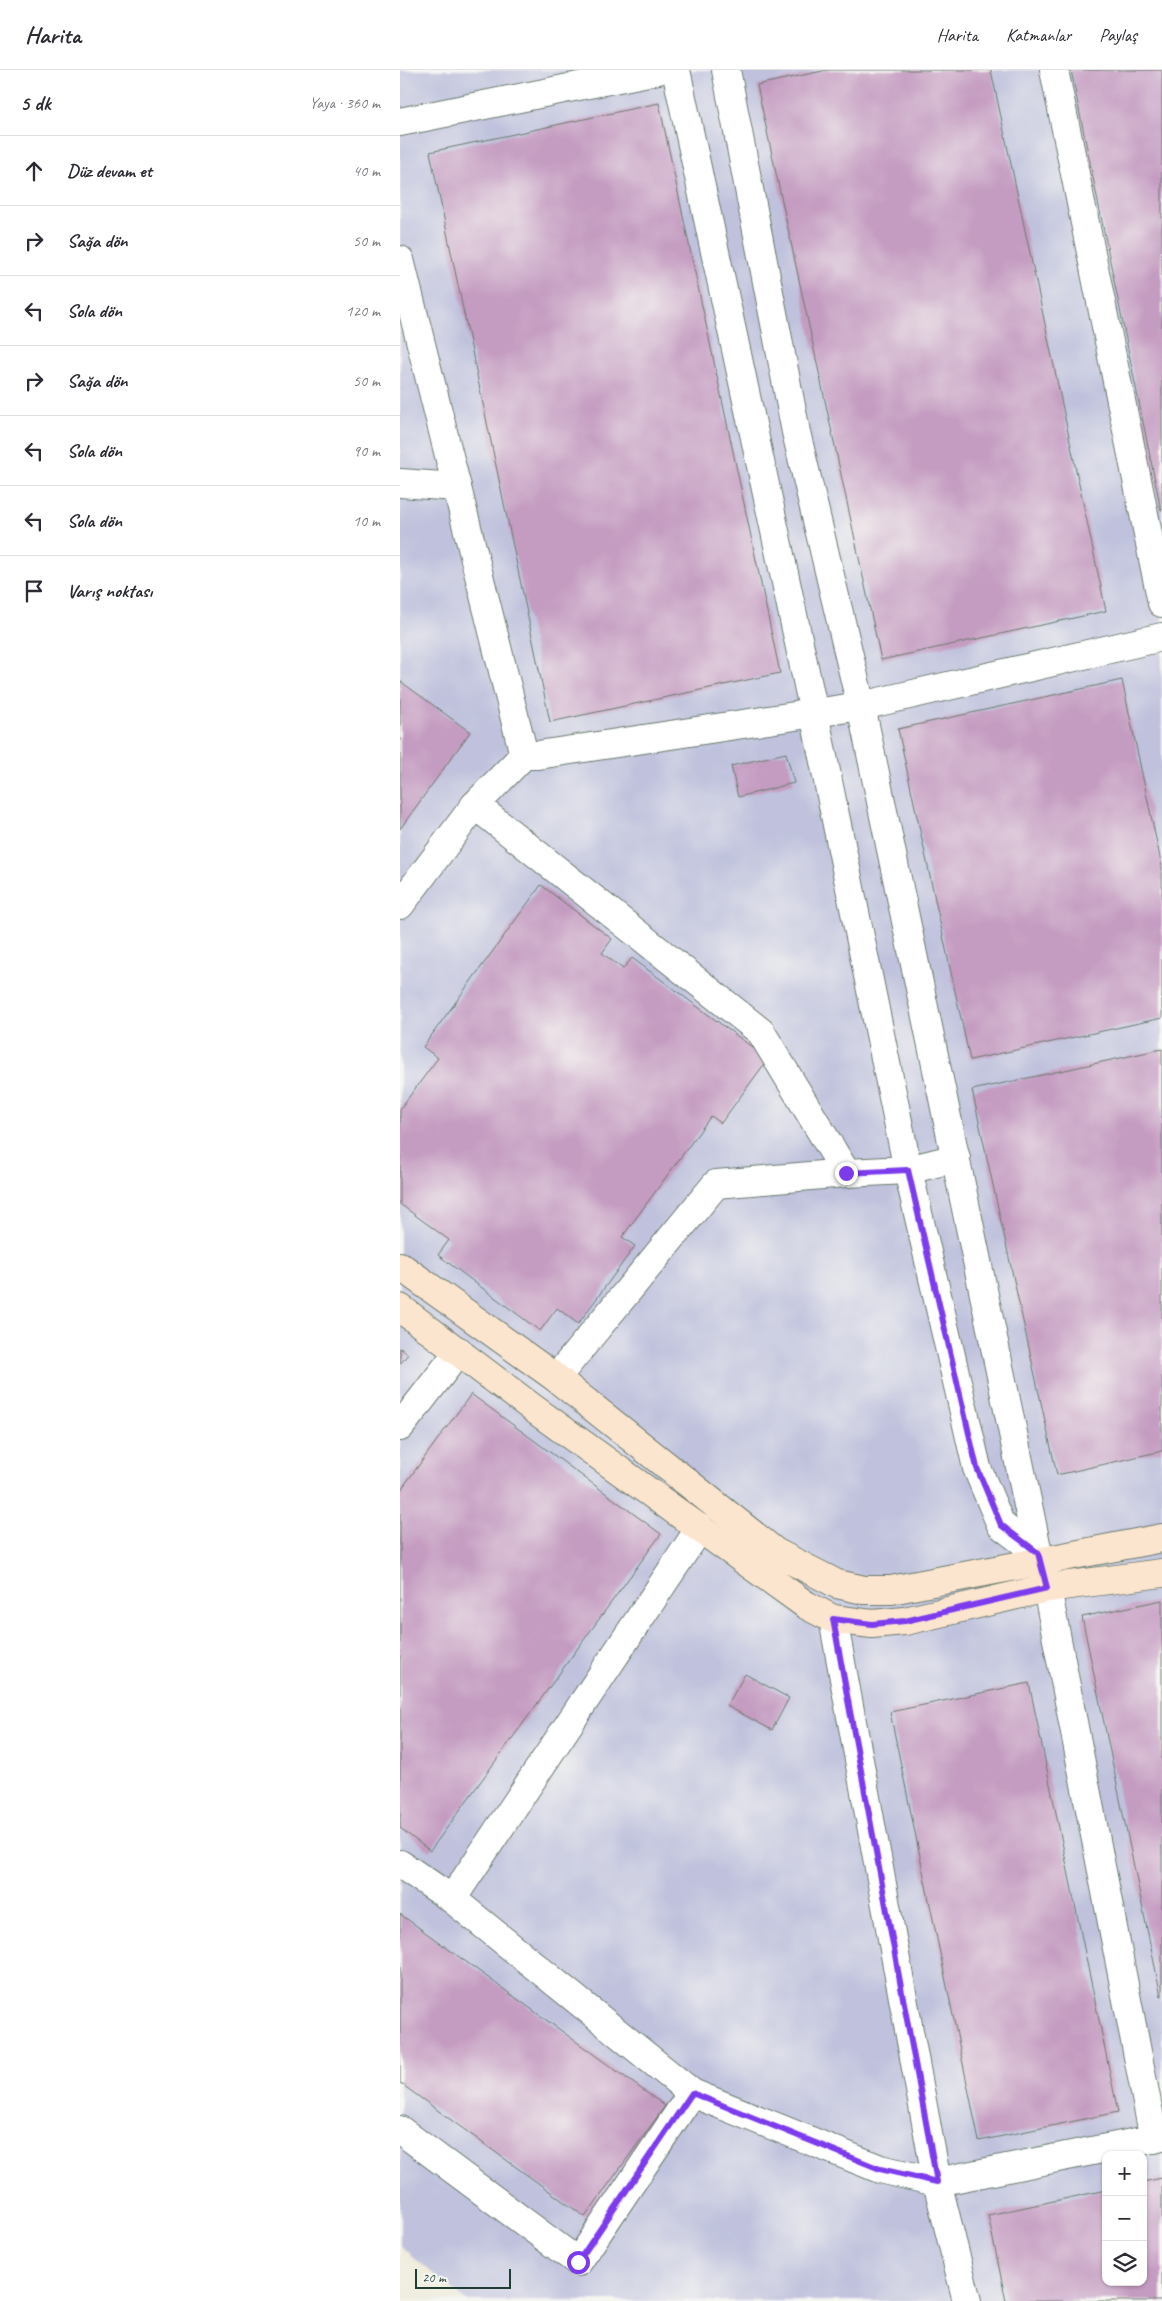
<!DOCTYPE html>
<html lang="tr">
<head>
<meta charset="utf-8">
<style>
	body { margin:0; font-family:Caveat,sans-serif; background:#f7f7f7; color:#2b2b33 }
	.controls { position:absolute; right:15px; bottom:15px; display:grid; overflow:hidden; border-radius:10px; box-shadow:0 1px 4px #0004 }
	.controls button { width:45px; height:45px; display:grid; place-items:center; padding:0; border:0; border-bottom:1px solid #e1e1e2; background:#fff; color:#2b2b33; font:25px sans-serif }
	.scale { position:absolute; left:15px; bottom:12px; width:96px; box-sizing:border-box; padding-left:5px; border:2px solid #1f3d34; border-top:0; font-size:14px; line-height:18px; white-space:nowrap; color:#1f3d34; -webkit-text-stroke:4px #f6f6f2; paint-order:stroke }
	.stop { position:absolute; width:15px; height:15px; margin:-11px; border:4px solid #7c3aed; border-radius:50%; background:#fff }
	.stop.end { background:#7c3aed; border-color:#fff; box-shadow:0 1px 5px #0008 }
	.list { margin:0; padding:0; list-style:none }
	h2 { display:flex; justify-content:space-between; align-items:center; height:65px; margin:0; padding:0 20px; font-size:21px }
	h2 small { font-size:16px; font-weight:400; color:#7c7c81 }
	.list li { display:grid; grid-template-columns:32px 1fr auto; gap:15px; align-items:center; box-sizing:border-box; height:70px; padding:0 20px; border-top:1px solid #e1e1e2 }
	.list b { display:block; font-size:19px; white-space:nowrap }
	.list em { font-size:16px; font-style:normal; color:#7c7c81 }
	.icon { flex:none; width:28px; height:28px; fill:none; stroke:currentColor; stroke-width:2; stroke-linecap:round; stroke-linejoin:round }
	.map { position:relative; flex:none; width:762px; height:2231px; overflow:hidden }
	header { display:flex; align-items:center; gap:30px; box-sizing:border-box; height:70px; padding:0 25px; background:#fff; border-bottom:1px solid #e1e1e2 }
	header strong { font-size:24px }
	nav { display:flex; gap:28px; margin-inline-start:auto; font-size:18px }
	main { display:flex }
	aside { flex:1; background:#fff }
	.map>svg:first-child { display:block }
</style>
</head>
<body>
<header>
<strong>Harita</strong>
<nav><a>Harita</a><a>Katmanlar</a><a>Paylaş</a></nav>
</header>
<main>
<aside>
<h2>5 dk<small>Yaya · 360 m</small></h2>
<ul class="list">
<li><svg class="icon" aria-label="ahead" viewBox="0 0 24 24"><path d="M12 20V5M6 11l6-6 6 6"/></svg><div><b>Düz devam et</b></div><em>40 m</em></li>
<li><svg class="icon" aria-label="right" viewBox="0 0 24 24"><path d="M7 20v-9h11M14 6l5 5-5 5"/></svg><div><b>Sağa dön</b></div><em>50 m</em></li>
<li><svg class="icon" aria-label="left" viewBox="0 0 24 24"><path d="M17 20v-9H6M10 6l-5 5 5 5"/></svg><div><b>Sola dön</b></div><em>120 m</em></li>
<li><svg class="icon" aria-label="right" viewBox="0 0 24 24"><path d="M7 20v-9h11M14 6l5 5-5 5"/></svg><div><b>Sağa dön</b></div><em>50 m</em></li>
<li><svg class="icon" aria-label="left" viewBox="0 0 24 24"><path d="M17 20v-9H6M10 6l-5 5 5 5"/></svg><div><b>Sola dön</b></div><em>90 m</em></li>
<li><svg class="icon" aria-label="left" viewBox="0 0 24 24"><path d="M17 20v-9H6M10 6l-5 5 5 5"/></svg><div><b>Sola dön</b></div><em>10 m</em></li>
<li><svg class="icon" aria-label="arrive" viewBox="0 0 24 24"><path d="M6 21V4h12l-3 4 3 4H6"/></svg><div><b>Varış noktası</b></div></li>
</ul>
</aside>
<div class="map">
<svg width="762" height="2231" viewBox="0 0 762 2231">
	<rect width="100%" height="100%" fill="#f6f6f2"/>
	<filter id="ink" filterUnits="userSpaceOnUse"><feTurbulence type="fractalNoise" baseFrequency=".02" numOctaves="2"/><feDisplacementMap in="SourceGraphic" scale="10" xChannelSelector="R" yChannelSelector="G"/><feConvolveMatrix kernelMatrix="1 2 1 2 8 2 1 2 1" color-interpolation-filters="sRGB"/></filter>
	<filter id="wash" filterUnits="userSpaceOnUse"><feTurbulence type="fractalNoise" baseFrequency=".0096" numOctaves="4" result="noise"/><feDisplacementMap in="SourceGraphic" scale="20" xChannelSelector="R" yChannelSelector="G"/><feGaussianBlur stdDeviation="1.12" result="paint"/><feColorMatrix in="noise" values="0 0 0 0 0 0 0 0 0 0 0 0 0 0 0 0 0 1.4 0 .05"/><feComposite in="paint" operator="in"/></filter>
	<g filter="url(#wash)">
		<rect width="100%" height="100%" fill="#efecdb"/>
		<path fill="#c0c2dd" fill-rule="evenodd" d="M0 0H762V2231H66L0 2176ZM706 2085H743V2212H706Z"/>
		<g id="blocks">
			<g fill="#c49bc1">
				<path d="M427 0H591L706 541 481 590 357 15Z"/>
				<path d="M671 0H762V440H761Z"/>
				<path d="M259 33 380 603 150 652 30 82Z"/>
				<path d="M722 610 762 797V948L570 990 498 659Z"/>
				<path d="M0 611 70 662 0 759Z"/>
				<path d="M386 683 394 713 338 727 331 696Z"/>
				<path d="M141 815 212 869 202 883 223 899 232 888 368 989 321 1053 311 1046 222 1167 235 1176 178 1254 157 1238 140 1261 38 1185 49 1170 0 1134V1039L38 988 23 977Z"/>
				<path d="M762 979V1381L657 1405 572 1020Z"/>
				<path d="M0 1278 8 1284 0 1294Z"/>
				<path d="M71 1324 261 1464 30 1781 0 1758V1421Z"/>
				<path d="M762 1530V1926H761L682 1547Z"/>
				<path d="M345 1604 389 1628 372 1660 327 1636Z"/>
				<path d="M629 1613 718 2042 579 2071 490 1642Z"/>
				<path d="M0 1844 265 2036 185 2147 0 2013Z"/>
				<path d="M762 2108V2231H606L588 2145 706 2120V2212H743V2112Z"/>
			</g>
		</g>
	</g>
	<g filter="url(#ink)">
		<use href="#blocks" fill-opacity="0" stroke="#687a6e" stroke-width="1"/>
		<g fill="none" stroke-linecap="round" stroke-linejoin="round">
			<g stroke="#687a6e" stroke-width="30">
				<g id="street">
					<path d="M276 0 414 643 508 1100 577 1398 601 1455 638 1483"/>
					<path d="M326 0 396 362 461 636 638 1483 647 1518 754 2069"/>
					<path d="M654 0 762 533"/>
					<path d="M0 52 258 0"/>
					<path d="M0 190 124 685"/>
					<path d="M0 413 57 417"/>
					<path d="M75 735 361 962 446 1103 508 1100 556 1088"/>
					<path d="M0 835 75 735 124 685H138L461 636 762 567"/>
					<path d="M156 1308 316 1114 446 1103"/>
					<path d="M0 1357 59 1281"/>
					<path d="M433 1549 537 2112 567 2231"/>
					<path d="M0 1794 52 1829 292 2023 480 2099 537 2112 762 2067"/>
					<path d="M52 1829 300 1458"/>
					<path d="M0 2060 178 2192 292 2023"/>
				</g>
			</g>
			<g stroke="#687a6e" stroke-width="30">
				<g id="secondary">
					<path d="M0 1196 156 1308 375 1482 437 1514 464 1520H491L762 1468"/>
					<path d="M0 1238 134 1339 406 1535 433 1549 472 1554 505 1551 647 1518 762 1503"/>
				</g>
			</g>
			<use href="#street" stroke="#fff" stroke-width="28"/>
			<use href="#secondary" stroke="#fce5cf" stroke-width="28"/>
		</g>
	</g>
	<g fill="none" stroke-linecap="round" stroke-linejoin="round" filter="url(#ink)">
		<path stroke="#7c3aed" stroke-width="6" d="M178 2192 292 2023 480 2099 537 2112 433 1549 472 1554 505 1551 647 1518 638 1483 601 1455 577 1398 508 1100 446 1103"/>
	</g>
</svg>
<div class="controls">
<button>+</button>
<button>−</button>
<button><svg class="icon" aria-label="layers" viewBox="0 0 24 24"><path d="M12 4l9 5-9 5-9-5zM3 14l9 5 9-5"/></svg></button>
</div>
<div class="scale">20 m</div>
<div class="stop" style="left:178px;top:2192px"></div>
<div class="stop end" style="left:446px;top:1103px"></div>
</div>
</main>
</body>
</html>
